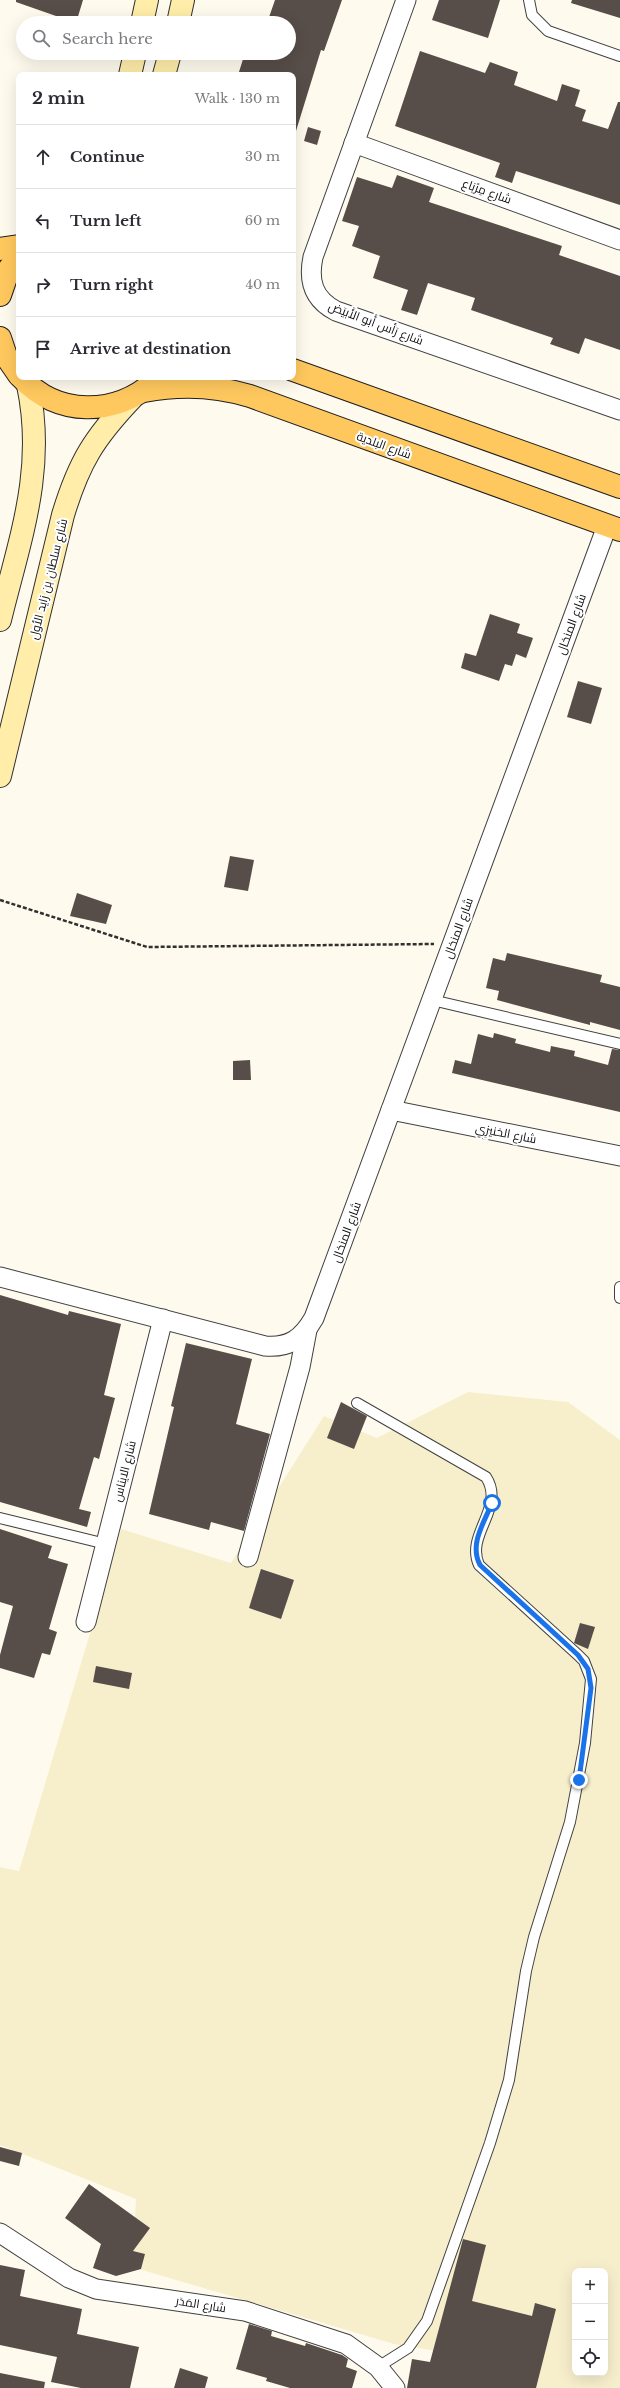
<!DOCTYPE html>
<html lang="en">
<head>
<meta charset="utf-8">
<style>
	body { margin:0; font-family:"Libre Baskerville",Cairo,serif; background:#f2f2f3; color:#2b2b33 }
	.controls { position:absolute; right:12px; bottom:12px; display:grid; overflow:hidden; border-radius:8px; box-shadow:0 4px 16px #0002 }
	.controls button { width:36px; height:36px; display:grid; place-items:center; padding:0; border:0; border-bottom:1px solid #e1e1e2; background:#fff; color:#2b2b33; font:20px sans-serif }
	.stop { position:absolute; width:12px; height:12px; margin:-9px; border:3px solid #1a73e8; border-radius:50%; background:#fff }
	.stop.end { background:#1a73e8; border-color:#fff; box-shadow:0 1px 4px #0008 }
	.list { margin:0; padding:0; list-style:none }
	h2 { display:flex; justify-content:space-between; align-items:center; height:52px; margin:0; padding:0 16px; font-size:17px }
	h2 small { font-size:13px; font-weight:400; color:#7c7c81 }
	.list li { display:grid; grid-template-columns:26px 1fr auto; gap:12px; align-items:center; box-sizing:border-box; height:64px; padding:0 16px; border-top:1px solid #e1e1e2 }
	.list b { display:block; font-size:15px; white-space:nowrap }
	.list em { font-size:13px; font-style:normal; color:#7c7c81 }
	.icon { flex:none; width:22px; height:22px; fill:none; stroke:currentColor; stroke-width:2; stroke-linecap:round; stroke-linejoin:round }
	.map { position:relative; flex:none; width:620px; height:2388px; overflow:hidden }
	.search { position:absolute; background:#fff; box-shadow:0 4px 16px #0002; left:16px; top:16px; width:280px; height:44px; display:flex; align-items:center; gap:10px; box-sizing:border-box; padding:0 14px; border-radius:22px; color:#7c7c81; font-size:15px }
	.panel { position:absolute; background:#fff; box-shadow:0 4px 16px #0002; left:16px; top:72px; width:280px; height:308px; border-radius:8px }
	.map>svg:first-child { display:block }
</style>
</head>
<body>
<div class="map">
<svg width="620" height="2388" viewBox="0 0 620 2388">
	<rect width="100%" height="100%" fill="#fffaee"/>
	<path fill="#f7efcc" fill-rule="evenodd" d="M468 1392 568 1402 620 1440V2388H527L532 2367 394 2344 132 2267 136 2199 0 2145V1867L19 1871 121 1529 231 1563 324 1416 377 1438ZM575 2271H605V2373H575Z"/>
	<g fill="#574d49">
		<path d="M16 0H83L76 23 16 2Z"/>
		<path d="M275 0H342L324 51 321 50 296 131H293V75H238L245 53H289V23H267Z"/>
		<path d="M439 0H500L488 38 432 20Z"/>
		<path d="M572 0H620V18L571 3Z"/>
		<path d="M420 51 485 73 490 62 518 72 514 85 557 101 562 84 580 90 575 106 586 110 582 121 608 129 618 102H620V205L516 171 512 183 495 177 500 163 395 126Z"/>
		<path d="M308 127 321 131 317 145 304 141Z"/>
		<path d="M397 175 434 188 429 202 562 246 559 255 620 276V350L585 338 579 354 550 344 553 338 471 310 475 298 428 283 417 315 401 310 408 290 373 278 380 256 352 246 359 226 342 221 357 177 392 188Z"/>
		<path d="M490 614 520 624 517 633 533 638 526 658 516 654 512 666 505 664 499 681 461 668 465 653 476 656Z"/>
		<path d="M578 681 602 688 591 724 567 717Z"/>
		<path d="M230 856 254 860 248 891 224 887Z"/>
		<path d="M77 893 112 905 106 924 70 916Z"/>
		<path d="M507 953 602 975 600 982 620 987V1030L590 1022V1025L497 1000 499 991 486 988 493 958 505 961Z"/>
		<path d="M494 1033 516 1039 515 1043 550 1052 551 1046 575 1051 574 1056 608 1065 612 1049 620 1050V1112L452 1073 455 1060 471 1064 478 1034 493 1038Z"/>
		<path d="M250 1060 251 1080H233V1061Z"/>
		<path d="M0 1295 68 1315 69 1311 121 1324 104 1395 115 1398 99 1459 94 1457 79 1509 91 1512 87 1527 0 1502Z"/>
		<path d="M186 1343 252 1359 236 1424 270 1434 244 1531 211 1522 209 1530 149 1514 174 1407 171 1406Z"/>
		<path d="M341 1402 367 1416 354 1449 327 1438Z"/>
		<path d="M0 1529 52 1546 48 1558 68 1564 49 1629 57 1632 50 1655 42 1653 34 1678 0 1668V1655L13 1606 0 1602Z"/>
		<path d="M261 1569 294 1580 281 1619 249 1608Z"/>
		<path d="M580 1623 595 1627 588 1649 574 1643Z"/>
		<path d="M96 1666 132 1673 129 1689 93 1682Z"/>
		<path d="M0 2147 22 2153 19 2166 0 2161Z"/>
		<path d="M89 2184 150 2228 133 2251 145 2254 141 2269 116 2276 93 2268 101 2244 65 2218Z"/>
		<path d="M463 2239 486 2245 472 2301 532 2316 535 2303 556 2309 536 2388H407L412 2359 430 2362Z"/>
		<path d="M0 2265 25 2270 20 2296 82 2309 77 2334 139 2347 130 2388H81L51 2382 57 2357 0 2345Z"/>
		<path d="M249 2324 272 2331 271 2336 305 2346 306 2343 342 2355 348 2359 346 2367 357 2371 352 2388H290L266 2381 267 2378 236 2369Z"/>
		<path d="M180 2368 208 2377 205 2388H174Z"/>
		<path d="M0 2373 45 2382 44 2388H0Z"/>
	</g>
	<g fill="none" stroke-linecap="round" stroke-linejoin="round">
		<g stroke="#414141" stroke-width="12">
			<g id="lane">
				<path d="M529 0 532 15 548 31 620 56"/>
				<path d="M432 1000 620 1044"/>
				<path d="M620 1287V1298"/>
				<path d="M357 1403 486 1477C506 1508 465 1534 479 1565L578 1655 584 1661 591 1679 585 1743 570 1822 534 1937 526 1971 509 2080 490 2143 427 2321 408 2348 378 2367"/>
				<path d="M0 1518 106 1544"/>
			</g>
		</g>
		<g stroke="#414141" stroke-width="21">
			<g id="street">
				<path d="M406 0 313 257C308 281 313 299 336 311L620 410"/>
				<path d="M354 143 620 240"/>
				<path d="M391 1110 620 1156"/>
				<path d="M0 1277 265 1346C289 1348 302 1339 314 1318L607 526"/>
				<path d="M248 1557 300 1367 307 1330"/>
				<path d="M86 1622 163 1319"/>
				<path d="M0 2233 69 2278 96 2289 245 2311 346 2344 378 2367 395 2388"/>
			</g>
		</g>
		<g stroke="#303030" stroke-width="24">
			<g id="secondary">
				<path d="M142 23 147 0"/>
				<path d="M178 23 183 0"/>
				<path d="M130 75 135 53"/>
				<path d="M164 75 170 53"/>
				<path d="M0 620C20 538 46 470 28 385"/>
				<path d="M0 776 63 515C79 462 94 438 132 398"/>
			</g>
		</g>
		<g stroke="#1f1f1f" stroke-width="24">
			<g id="primary">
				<path d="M0 249 19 246"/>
				<path d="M0 295 9 269 19 256"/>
				<path d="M0 338 6 356 19 375"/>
				<path d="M293 370 620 487"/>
				<path d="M21 377C57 417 115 416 154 382"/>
				<path d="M144 391C180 384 214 385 250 396L620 530"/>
			</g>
		</g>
		<path stroke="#303030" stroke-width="2.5" stroke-dasharray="4 2" stroke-linecap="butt" d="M0 900 147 947 434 944"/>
		<use href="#lane" stroke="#fff" stroke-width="10"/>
		<use href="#street" stroke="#fff" stroke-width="19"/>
		<use href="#secondary" stroke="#ffeda9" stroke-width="22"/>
		<use href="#primary" stroke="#ffc85e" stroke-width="22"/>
	</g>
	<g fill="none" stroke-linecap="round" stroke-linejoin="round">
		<path stroke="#1a73e8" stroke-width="5" d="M492 1503C484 1523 469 1544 480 1565L578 1655 588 1669 591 1688 579 1780"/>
	</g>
	<g text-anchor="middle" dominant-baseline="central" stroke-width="4" stroke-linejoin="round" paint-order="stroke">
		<g font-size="12" fill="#0e0e0e" stroke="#fff">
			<text transform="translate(487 191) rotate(20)">شارع مِرْبَاع</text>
			<text transform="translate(376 323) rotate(21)">شارع رَأس أَبو الأَبيَض</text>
			<text transform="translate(384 445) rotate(20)">شارع البلدية</text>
			<text transform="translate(48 579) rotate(-76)">شارع سلطان بن زايد الأول</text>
			<text transform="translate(571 624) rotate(-70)">شارع المنخال</text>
			<text transform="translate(458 928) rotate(-70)">شارع المنخال</text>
			<text transform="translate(506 1133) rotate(11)">شارع الخنيزِي</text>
			<text transform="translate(346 1232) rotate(-70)">شارع المنخال</text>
			<text transform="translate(124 1471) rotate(-76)">شارع الايناس</text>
			<text transform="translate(201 2304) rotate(9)">شارع المَدَر</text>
		</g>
	</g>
</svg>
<div class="controls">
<button>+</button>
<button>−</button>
<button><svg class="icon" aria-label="locate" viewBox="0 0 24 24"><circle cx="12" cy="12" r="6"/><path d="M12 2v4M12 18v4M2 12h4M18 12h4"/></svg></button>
</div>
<div class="stop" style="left:492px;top:1503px"></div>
<div class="stop end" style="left:579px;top:1780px"></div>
<div class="search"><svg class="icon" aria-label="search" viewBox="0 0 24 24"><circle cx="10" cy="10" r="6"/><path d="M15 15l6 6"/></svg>Search here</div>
<section class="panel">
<h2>2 min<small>Walk · 130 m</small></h2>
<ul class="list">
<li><svg class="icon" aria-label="ahead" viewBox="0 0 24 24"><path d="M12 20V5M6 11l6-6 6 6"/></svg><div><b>Continue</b></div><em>30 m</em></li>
<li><svg class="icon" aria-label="left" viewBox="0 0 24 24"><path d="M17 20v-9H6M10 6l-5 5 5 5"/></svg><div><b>Turn left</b></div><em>60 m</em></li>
<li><svg class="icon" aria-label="right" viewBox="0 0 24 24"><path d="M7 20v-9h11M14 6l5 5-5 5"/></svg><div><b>Turn right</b></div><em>40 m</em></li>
<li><svg class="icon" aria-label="arrive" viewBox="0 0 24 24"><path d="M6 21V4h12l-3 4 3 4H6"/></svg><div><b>Arrive at destination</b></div></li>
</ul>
</section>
</div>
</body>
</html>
